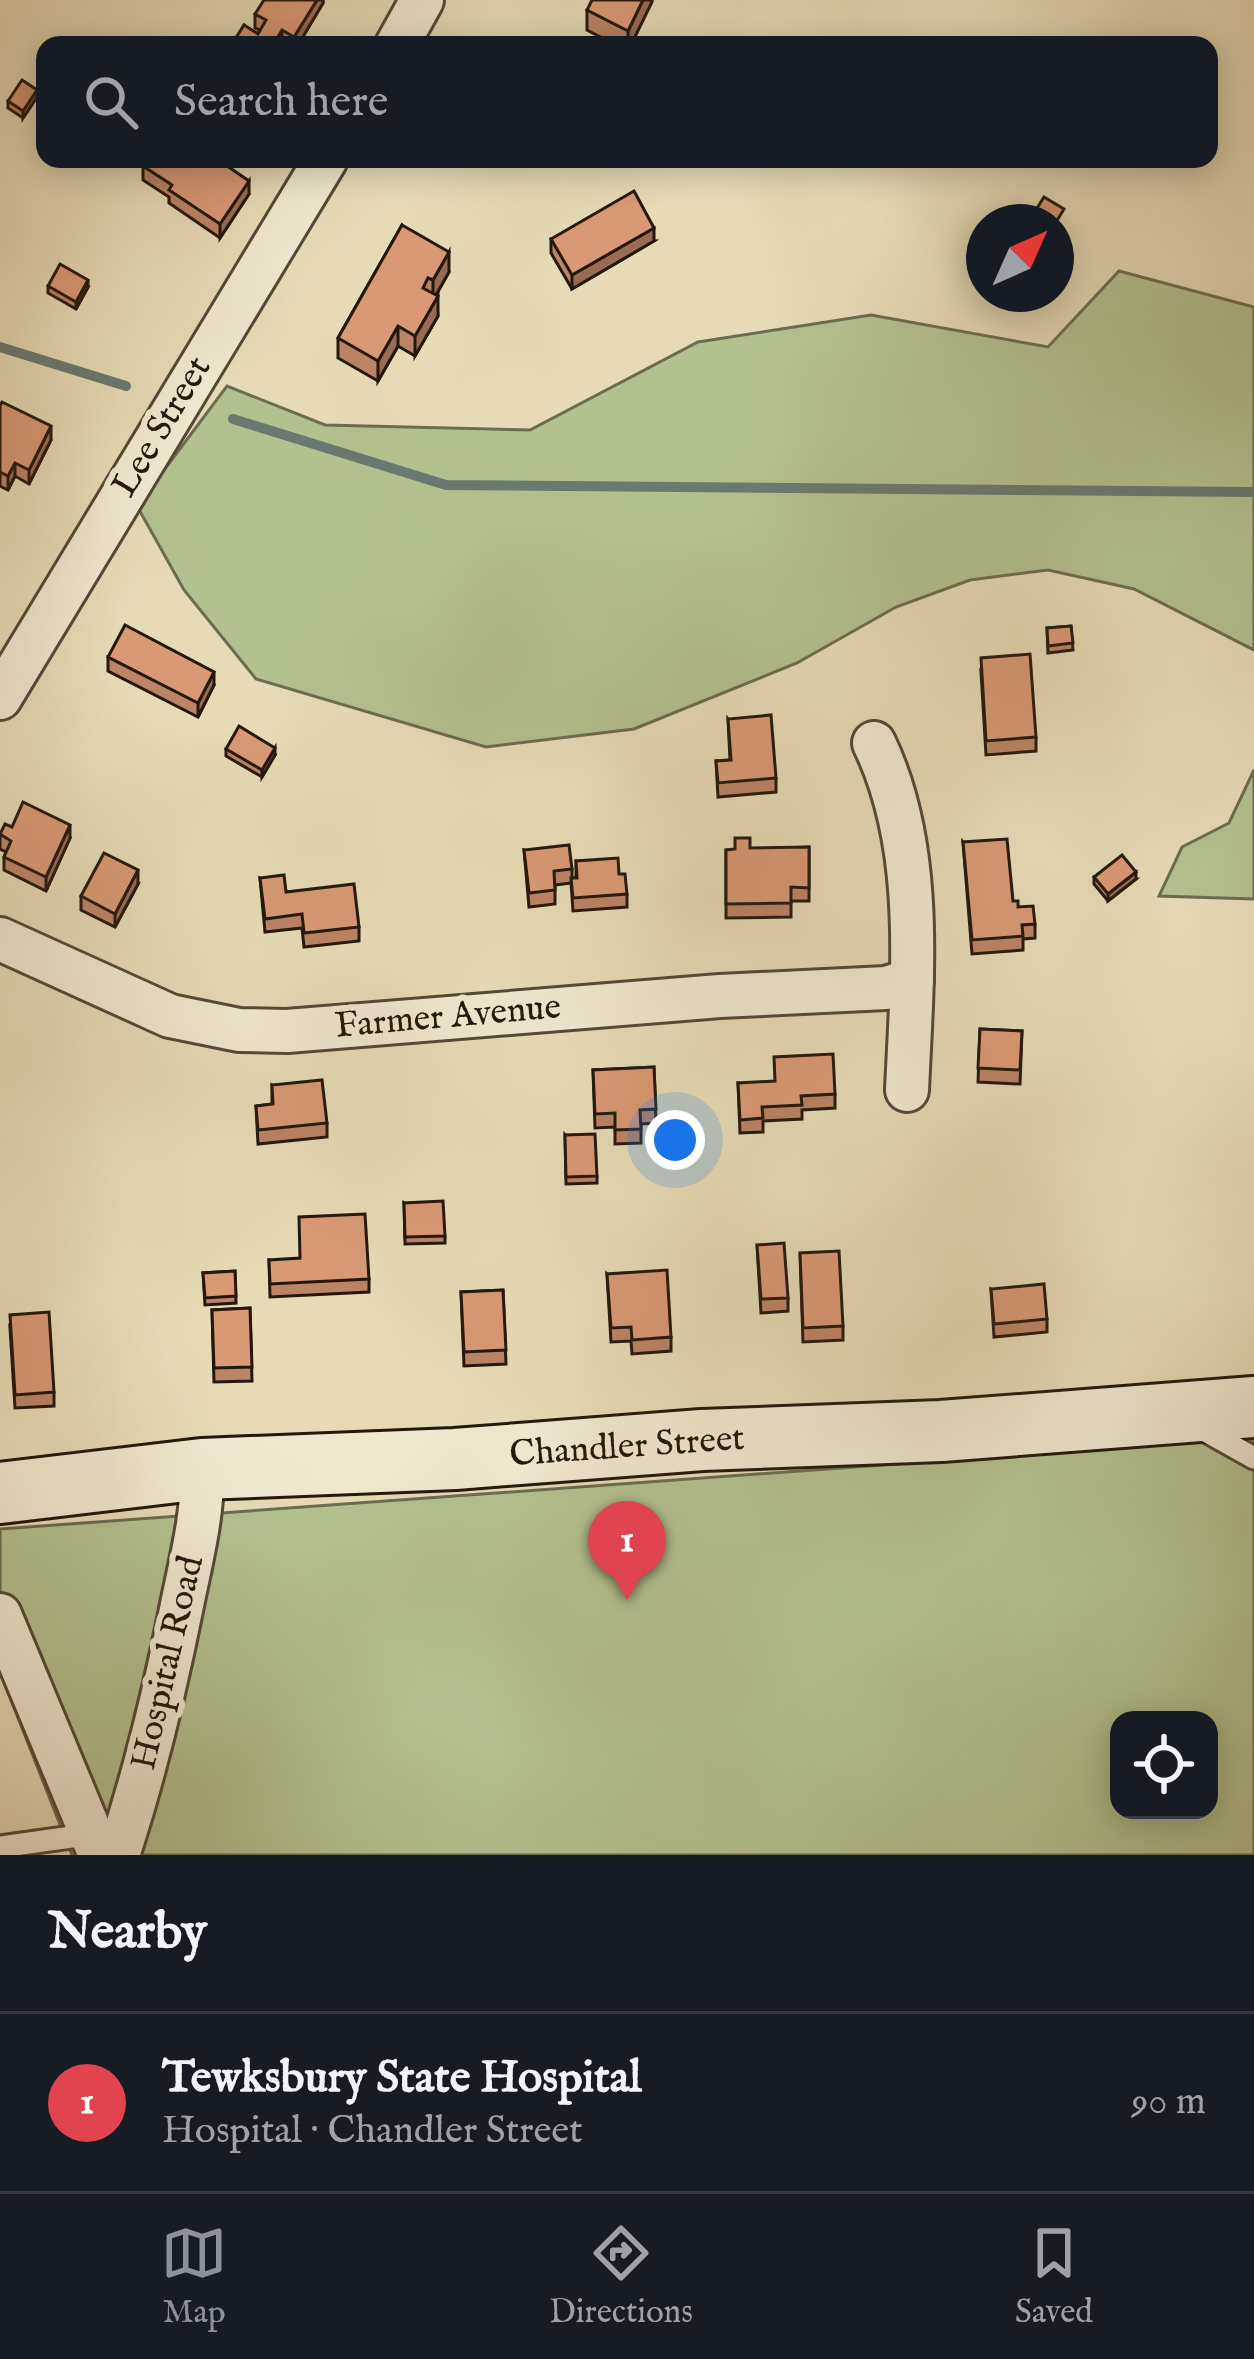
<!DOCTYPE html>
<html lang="en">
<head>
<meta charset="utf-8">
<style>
	body { margin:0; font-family:"IM FELL English",serif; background:#242831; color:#f1f3f6 }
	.controls { position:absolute; right:36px; bottom:36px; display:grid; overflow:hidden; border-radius:24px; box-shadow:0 6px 30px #0003 }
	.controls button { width:108px; height:108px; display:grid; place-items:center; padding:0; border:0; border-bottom:3px solid #363941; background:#171b24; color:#f1f3f6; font:60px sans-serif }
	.compass { position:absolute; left:966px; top:204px; width:108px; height:108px; border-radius:50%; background:#171b24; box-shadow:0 6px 30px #0003; rotate:45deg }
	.you { position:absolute; left:675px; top:1140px; width:42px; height:42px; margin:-30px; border:9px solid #fff; border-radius:50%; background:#1a73e8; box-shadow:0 0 0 18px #1a73e833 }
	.badge { display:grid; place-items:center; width:78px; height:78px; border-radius:50%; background:#8c9099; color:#fff; font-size:39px; font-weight:700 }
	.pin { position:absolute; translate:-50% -99px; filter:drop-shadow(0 3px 6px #0008) }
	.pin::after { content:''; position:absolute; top:63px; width:42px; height:36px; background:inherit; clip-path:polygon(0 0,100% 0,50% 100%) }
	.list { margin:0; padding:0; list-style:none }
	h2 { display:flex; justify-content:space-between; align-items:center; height:156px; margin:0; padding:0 48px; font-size:51px }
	h2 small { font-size:39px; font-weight:400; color:#9ea1a6 }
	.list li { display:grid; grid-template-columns:78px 1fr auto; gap:36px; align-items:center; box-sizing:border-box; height:180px; padding:0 48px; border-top:3px solid #363941 }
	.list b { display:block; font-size:45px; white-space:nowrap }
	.list p { margin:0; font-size:39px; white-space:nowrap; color:#9ea1a6 }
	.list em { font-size:39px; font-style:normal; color:#9ea1a6 }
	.icon { flex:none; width:66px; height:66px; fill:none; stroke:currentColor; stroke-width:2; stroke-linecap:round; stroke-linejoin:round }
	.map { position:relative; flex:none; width:1254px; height:1855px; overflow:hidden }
	.search { position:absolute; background:#171b24; box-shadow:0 6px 30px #0003; left:36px; right:36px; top:36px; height:132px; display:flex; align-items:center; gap:30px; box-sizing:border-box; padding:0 42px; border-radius:24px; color:#9ea1a6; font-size:45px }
	.sheet { height:336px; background:#171b24 }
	nav { display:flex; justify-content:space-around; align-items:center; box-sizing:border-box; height:168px; border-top:3px solid #363941; background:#171b24; font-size:33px; color:#9ea1a6 }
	nav a { display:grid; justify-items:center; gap:6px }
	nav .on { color:#8c9099 }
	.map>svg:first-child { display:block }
</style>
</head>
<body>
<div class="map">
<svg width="1254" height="1855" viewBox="0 0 1254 1855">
	<rect width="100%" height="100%" fill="#e6dbb5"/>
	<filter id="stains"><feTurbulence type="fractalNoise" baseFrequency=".00167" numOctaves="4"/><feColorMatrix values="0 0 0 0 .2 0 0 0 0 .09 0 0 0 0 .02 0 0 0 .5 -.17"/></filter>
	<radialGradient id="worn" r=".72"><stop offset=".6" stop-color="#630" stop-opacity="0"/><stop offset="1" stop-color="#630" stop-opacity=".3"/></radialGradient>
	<g fill="#b3c18e" stroke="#6c6c4e" stroke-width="3" fill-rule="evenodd">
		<path d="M1119 271 1254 307V650L1134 589 1048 570 970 580 896 607 797 663 634 729 486 747 256 679 184 590 137 506 227 386 325 425 530 430 698 342 871 315 1048 347Z"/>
		<path d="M1254 770V899L1159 896 1182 847 1229 823Z"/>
		<path d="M1254 1438V1855H72L0 1672V1529ZM1119 1720H1209V1810H1119Z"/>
	</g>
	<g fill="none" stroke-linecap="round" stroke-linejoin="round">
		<g stroke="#6a7972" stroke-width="10">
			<path d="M0 347 126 386"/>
			<path d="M233 419 446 485 1254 492"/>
		</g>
		<g stroke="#544937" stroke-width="27">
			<g id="lane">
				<path d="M1197 1426 1254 1458"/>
				<path d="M0 1847 93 1834"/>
			</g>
		</g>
		<g stroke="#544937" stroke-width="48">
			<g id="street">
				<path d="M397 45 422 0"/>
				<path d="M0 698 326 159"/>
				<path d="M874 743C925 848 912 977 907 1090"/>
				<path d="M0 939 170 1016 239 1030 287 1031 720 996 886 988 912 980"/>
				<path d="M0 1615 100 1855"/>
				<path d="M118 1855C145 1773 165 1690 182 1605 191 1560 203 1516 202 1469"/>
			</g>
		</g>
		<g stroke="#24180d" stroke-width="66">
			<path id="secondary" d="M0 1493 202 1469 455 1459 702 1440 941 1431 1254 1407"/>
		</g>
		<use href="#lane" stroke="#efe8cf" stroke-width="21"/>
		<use href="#street" stroke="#efe8cf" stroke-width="42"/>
		<use href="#secondary" stroke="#efe8cf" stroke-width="60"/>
	</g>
	<g fill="#bb8465" stroke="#24180d" stroke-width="3">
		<path d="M323 0V3L298 45 282 43 281 45H232L244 25 258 34 260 30 255 28V14Z"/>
		<path d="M652 0 631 45H616L587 30V10Z"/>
		<path d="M37 97 23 118 8 108V101Z"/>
		<path d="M143 159H217L249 194 220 238 169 203V197L143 180V166L146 161Z"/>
		<path d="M402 225 449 272 436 295 438 316 415 356 398 346 378 381 338 358V338Z"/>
		<path d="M551 239 654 241 572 289 551 253Z"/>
		<path d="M48 286 88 287 76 309 48 293Z"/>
		<path d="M0 406 51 440 29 484 15 476 8 490 0 486Z"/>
		<path d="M1071 626 1073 650 1048 653 1047 628Z"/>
		<path d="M108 657 214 685 198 717 108 671Z"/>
		<path d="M981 672 1036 737V751L986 755Z"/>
		<path d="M728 719 776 778V792L718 797 716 761 730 760Z"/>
		<path d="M226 749 275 755 262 777 226 756Z"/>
		<path d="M0 834 70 838 46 891 4 870V857L6 852 0 849Z"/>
		<path d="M963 842 1013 901 1035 924V938L1023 939V950L972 954Z"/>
		<path d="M809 847V901H791V917L726 918V850Z"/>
		<path d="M524 850 572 869V878H576V861L619 874 627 894V907L573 911 571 883 555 885V904L529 907Z"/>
		<path d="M1094 877 1136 879 1108 901 1094 884Z"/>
		<path d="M260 878 359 927V941L304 947 302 928 265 932Z"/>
		<path d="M138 884 115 927 81 910V896Z"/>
		<path d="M980 1029 1022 1031 1020 1084 978 1082Z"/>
		<path d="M654 1067 656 1123 641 1124V1143L615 1144V1127L595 1128 593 1070Z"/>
		<path d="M738 1083 835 1094V1108L802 1110V1119L763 1121V1132L740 1133Z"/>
		<path d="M272 1085 327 1123V1137L258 1144 256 1106 272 1104Z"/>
		<path d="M565 1135 597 1176V1183L566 1184Z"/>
		<path d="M404 1203 445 1236V1243L405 1244Z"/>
		<path d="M757 1245 788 1298V1311L761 1313Z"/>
		<path d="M800 1253 843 1326V1340L803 1342Z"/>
		<path d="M269 1260 369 1279V1292L270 1297Z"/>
		<path d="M235 1271 236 1303 205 1305 203 1273Z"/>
		<path d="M607 1274 671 1337V1351L632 1354 631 1341 611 1342Z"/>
		<path d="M991 1289 1047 1319V1332L994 1337Z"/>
		<path d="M503 1290 506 1364 464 1366 461 1292Z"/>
		<path d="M250 1308 252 1381 214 1382 212 1310Z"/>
		<path d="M10 1328 54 1392V1406L15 1408Z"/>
	</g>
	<g fill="#986b52" stroke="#24180d" stroke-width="3">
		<path d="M317 0H323V3L298 45H294V37Z"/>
		<path d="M643 0H652V2L631 45H628V31Z"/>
		<path d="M282 30V43L273 45Z"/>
		<path d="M37 90V97L23 118V111Z"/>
		<path d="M249 181V194L220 238V224Z"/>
		<path d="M654 228V241L572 289V275Z"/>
		<path d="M449 252V272L433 300V280Z"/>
		<path d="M88 280V287L76 309V302Z"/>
		<path d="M438 296V316L415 356V336Z"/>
		<path d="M398 326V346L378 381V361Z"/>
		<path d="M51 426V440L29 484V470Z"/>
		<path d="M15 463V476L8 490V476Z"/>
		<path d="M214 672V685L198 717V703Z"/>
		<path d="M275 748V755L262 777V770Z"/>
		<path d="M70 825V838L46 891V877Z"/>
		<path d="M138 870V884L115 927V914Z"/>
		<path d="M1136 872V879L1108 901V894Z"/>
	</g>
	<g fill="#d99975" stroke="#24180d" stroke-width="3">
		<path d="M264 0H317L294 37 282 30 273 45 232 44 244 25 258 34 266 20 255 14Z"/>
		<path d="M592 0H643L628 31 587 10Z"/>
		<path d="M22 80 37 90 23 111 8 101Z"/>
		<path d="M148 159H217L249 181 220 224 169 190 172 185 143 166Z"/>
		<path d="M634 191 654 228 572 275 551 239Z"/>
		<path d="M1044 197 1064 209 1056 222H1048L1034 213Z"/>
		<path d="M402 225 449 252 433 280 428 278 423 288 438 296 415 336 398 326 378 361 338 338Z"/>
		<path d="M60 264 88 280 76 302 48 286Z"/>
		<path d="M2 402 51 426 29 470 15 463 8 476 0 472V406Z"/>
		<path d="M125 625 214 672 198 703 108 657Z"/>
		<path d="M1071 626 1073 643 1048 646 1047 628Z"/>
		<path d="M1030 654 1036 737 986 741 981 658Z"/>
		<path d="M771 715 776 778 718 783 716 761 731 760 728 719Z"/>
		<path d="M239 726 275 748 262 770 226 749Z"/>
		<path d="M23 802 70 825 46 877 4 857 11 841 0 834 5 824 12 827Z"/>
		<path d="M735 838H750V848L809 847V888L791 887V903L726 904V850L735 849Z"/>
		<path d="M1007 839 1013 901H1018V907L1033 906 1035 924 1022 925 1023 936 972 940 963 842Z"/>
		<path d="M569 845 572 869 554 871 555 890 529 893 524 850Z"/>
		<path d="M104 853 138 870 115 914 81 896Z"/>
		<path d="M1122 855 1136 872 1108 894 1094 877Z"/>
		<path d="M618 858 619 874H625L627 894 573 898 571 878H577L576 861Z"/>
		<path d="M284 875 286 892 354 884 359 927 304 933 302 914 265 919 260 878Z"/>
		<path d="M980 1029 1022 1031 1020 1070 978 1068Z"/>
		<path d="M833 1054 835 1094 801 1096 802 1105 762 1107 763 1118 740 1120 738 1083 775 1081 774 1057Z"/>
		<path d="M654 1067 656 1109 640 1110 641 1129 615 1130V1113L595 1114 593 1070Z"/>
		<path d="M322 1080 327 1123 258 1130 256 1106 273 1104 272 1085Z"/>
		<path d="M595 1134 597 1176 566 1177 565 1135Z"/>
		<path d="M443 1201 445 1236 405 1237 404 1203Z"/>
		<path d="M365 1214 369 1279 270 1284 269 1260 300 1258 299 1217Z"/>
		<path d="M784 1243 788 1298 761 1299 757 1245Z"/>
		<path d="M839 1251 843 1326 803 1328 800 1253Z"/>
		<path d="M667 1270 671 1337 632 1340 631 1327 611 1328 607 1274Z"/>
		<path d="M235 1271 236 1296 205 1298 203 1273Z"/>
		<path d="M1044 1284 1047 1319 994 1324 991 1289Z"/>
		<path d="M503 1290 506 1350 464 1352 461 1292Z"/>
		<path d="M250 1308 252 1367 214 1368 212 1310Z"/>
		<path d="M49 1312 54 1392 15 1395 10 1315Z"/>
	</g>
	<g text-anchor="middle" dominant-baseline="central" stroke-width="12" stroke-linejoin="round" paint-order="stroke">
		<g font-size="36" fill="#24180d" stroke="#efe8cf">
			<text transform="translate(162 427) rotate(-59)">Lee Street</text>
			<text transform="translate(448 1017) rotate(-5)">Farmer Avenue</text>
			<text transform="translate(627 1447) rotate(-4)">Chandler Street</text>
			<text transform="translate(168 1663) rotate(-77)">Hospital Road</text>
		</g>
	</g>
	<rect width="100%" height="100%" filter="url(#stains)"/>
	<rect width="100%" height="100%" fill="url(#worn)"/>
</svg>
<div class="controls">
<button><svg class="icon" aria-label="locate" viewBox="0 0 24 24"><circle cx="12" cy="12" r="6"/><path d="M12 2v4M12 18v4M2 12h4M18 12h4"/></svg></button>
</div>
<svg class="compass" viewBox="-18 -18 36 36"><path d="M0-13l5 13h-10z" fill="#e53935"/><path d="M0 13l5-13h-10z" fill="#9ea1a6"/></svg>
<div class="you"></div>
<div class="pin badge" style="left:627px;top:1600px;background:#e0444e">1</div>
<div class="search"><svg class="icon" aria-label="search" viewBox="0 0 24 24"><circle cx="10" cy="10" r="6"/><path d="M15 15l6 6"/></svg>Search here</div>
</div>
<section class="sheet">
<h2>Nearby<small></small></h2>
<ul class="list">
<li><span class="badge" style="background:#e0444e">1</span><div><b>Tewksbury State Hospital</b><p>Hospital · Chandler Street</p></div><em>90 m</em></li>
</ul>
</section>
<nav>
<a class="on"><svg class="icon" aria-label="map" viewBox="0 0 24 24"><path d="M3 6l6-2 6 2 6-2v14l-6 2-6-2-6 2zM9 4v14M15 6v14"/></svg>Map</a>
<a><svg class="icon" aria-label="directions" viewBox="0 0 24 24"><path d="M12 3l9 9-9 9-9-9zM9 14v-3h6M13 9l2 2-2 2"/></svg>Directions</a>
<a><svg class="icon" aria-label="saved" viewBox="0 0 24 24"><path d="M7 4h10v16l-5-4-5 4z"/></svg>Saved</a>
</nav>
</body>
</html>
